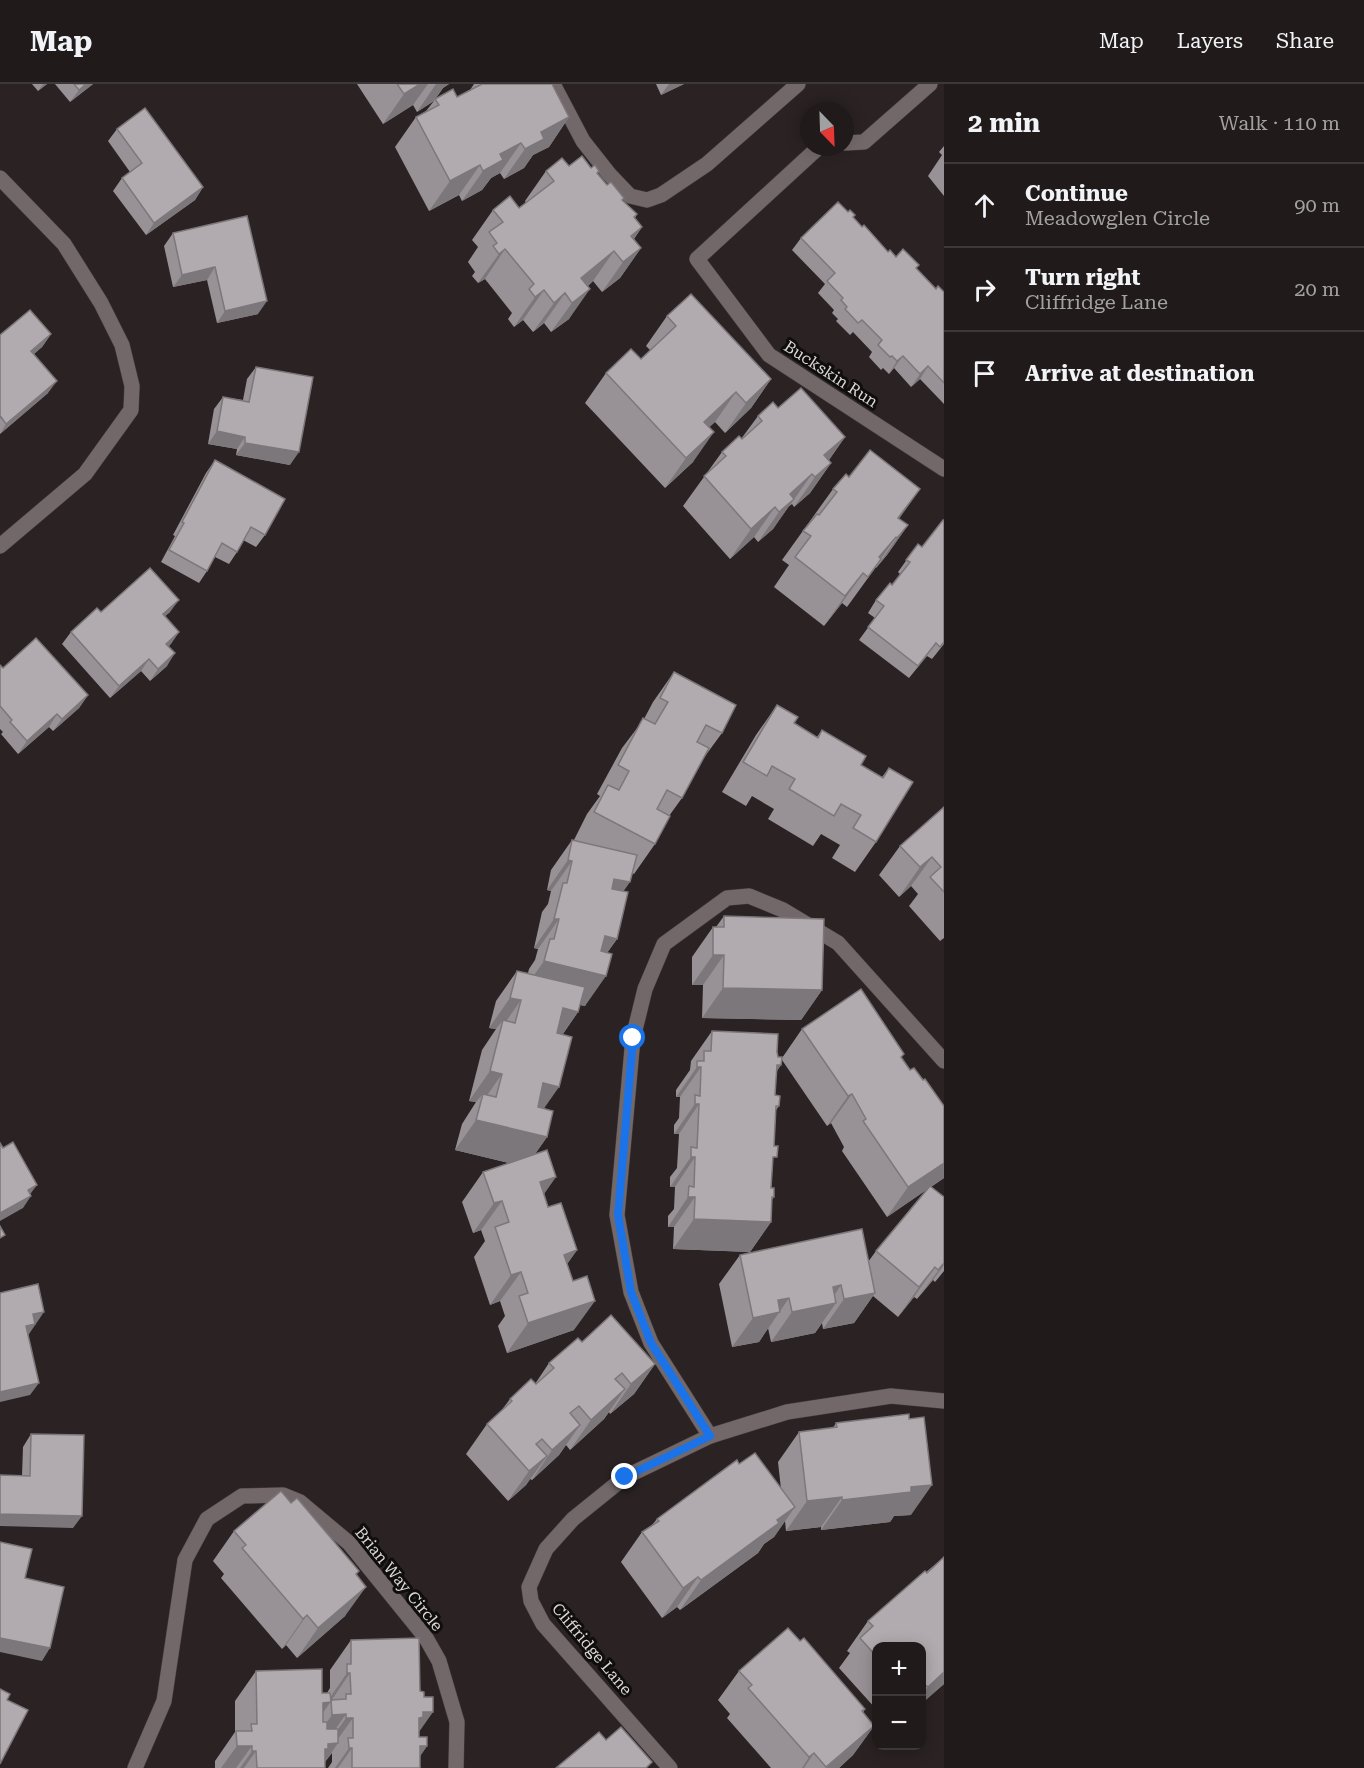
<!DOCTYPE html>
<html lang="en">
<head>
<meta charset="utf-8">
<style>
	body { margin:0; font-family:"Roboto Serif",serif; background:#2d2727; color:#f1f3f6 }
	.controls { position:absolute; right:18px; bottom:18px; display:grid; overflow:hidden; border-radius:12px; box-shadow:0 3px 15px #0003 }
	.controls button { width:54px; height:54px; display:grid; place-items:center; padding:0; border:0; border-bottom:2px solid #3d3839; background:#201a1a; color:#f1f3f6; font:30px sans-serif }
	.compass { position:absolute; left:800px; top:18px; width:54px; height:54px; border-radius:50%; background:#201a1a; box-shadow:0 3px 15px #0003; rotate:157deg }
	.stop { position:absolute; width:18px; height:18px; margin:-14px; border:4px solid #1a73e8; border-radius:50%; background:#fff }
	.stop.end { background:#1a73e8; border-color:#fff; box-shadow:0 2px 6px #0008 }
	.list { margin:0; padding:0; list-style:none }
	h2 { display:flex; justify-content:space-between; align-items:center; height:78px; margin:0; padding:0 24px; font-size:26px }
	h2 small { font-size:20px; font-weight:400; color:#a2a1a2 }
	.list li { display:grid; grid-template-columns:39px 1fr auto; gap:18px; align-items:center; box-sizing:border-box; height:84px; padding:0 24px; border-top:2px solid #3d3839 }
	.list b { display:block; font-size:22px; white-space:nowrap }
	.list p { margin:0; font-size:20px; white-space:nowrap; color:#a2a1a2 }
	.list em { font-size:20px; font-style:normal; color:#a2a1a2 }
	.icon { flex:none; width:33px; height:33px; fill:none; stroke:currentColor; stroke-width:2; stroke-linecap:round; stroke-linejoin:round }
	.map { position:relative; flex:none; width:944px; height:1684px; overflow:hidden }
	header { display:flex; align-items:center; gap:36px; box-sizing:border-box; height:84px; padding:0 30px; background:#201a1a; border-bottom:2px solid #3d3839 }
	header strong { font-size:28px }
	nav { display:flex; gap:33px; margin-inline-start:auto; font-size:21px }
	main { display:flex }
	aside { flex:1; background:#201a1a }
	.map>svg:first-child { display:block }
</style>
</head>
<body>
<header>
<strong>Map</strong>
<nav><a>Map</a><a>Layers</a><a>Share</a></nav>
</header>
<main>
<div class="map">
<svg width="944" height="1684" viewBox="0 0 944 1684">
	<rect width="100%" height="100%" fill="#2a2223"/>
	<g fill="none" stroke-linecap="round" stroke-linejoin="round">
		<g stroke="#474042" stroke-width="16">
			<g id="lane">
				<path d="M553 0 583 57 609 90 630 112 647 116 661 111 707 80 798 0"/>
				<path d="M845 59 864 58 930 0"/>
				<path d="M819 63 697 175 769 271 944 385"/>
				<path d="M710 1352 651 1259 631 1208 617 1131 633 954 645 905 664 860 727 814 749 812 783 826 838 859 944 977"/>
				<path d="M135 1684 164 1617 185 1476 207 1435 242 1412 283 1411 300 1418 349 1459 426 1554 439 1577 457 1638 456 1684"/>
				<path d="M670 1684 543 1540 531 1517 529 1503 546 1465 573 1435 625 1393 710 1352 787 1328 891 1312 944 1317"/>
			</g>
		</g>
		<g stroke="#474042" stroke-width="16">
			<path id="street" d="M0 94 64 160 101 219 122 261 132 302 131 326 85 390 0 462"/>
		</g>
		<use href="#lane" stroke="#72686a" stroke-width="15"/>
		<use href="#street" stroke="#72686a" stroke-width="15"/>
	</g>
	<g fill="#989296" fill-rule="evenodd">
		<path d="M32 0H47L38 7Z"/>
		<path d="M55 0H93L70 18Z"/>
		<path d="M357 0H449L443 4 436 14 457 13 470 6 474 0H552L569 33 549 63 533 71 524 84 504 95 500 89 491 94 482 106 462 117 459 111 429 127 395 63 416 33 426 27 434 17 417 28 413 21 383 40Z"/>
		<path d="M656 0H684L661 11Z"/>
		<path d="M117 45 203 103 195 116 146 151 113 107 122 94 130 88 108 57Z"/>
		<path d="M944 62V112L928 92 942 71 939 68Z"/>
		<path d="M569 82 591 84 599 87 597 90 607 101 637 130 635 134 642 143 634 155 641 164 620 194 602 208 593 197 588 202 569 235 551 248 544 239 533 248 523 236 514 243 508 235 512 229 485 195 478 199 472 192 475 188 468 178 478 163 472 156 493 126 519 124 526 119 525 117 546 87Z"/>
		<path d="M848 128 855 131 853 134 888 168 896 173 919 181 916 184 936 205 944 208V320L920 295 911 303 894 284 889 290 883 284 881 286 869 273 872 268 853 248 850 251 836 237 838 235 832 229 834 226 818 209 825 200 792 166 801 154Z"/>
		<path d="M247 132 258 230 217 239 207 196 173 203 164 162 173 149Z"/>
		<path d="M667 232 771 295 751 324 725 349 715 338 709 343 693 378 665 404 585 319 606 289 641 275 650 266 646 262Z"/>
		<path d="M51 250 42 263 34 270 48 309 0 350V251Z"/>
		<path d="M256 283 290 381 236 371 237 365 208 360 214 325 223 313 243 316 247 295Z"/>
		<path d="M778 324 845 353 829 376 831 379 810 409 794 423 792 420 788 423 773 445 758 458 754 453 730 475 683 422 722 368 741 355 758 332Z"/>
		<path d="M215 376 265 451 256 463 243 456 237 468 229 480 215 473 207 487 199 499 161 478 175 452 173 451 206 389Z"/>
		<path d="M833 405 899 435 908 441 887 471 876 484V483L847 523 842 519 824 542 774 503 789 481 782 476Z"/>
		<path d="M918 460 944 560 932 575 927 572 909 594 859 556 875 534 868 529 876 516 892 501 900 490 898 488Z"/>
		<path d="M101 528H170L165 532 179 548 169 562 167 582 150 597 141 587 110 614 62 560 71 548Z"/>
		<path d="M0 581 3 584 88 611 79 624 53 647 49 643 18 670 1 650 3 648 0 645Z"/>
		<path d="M674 588 722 649 700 679 682 714 669 732 655 760 634 790 632 789 623 807 617 855 607 869 585 922 580 921 578 928 563 950 544 1025 547 1053 535 1070 544 1110 548 1123 577 1166 567 1180 574 1246 507 1269 498 1242 505 1232 500 1217 490 1221 474 1173 485 1157 481 1146 473 1149 462 1118 483 1088 509 1079 455 1066 462 1040 476 1018 469 1017 482 966 496 945 489 944 496 917 517 887 528 889 529 885 535 876 538 865 534 864 542 828 548 820 551 807 547 806 551 786 572 756H574L587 730 600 712 597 710 622 664 644 635 653 618Z"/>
		<path d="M777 621 794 639 817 653 822 646 861 681 882 693 889 684 876 758 855 788 832 774 840 761 821 750 813 762 768 735 774 725 752 712 746 722 722 708 756 651Z"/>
		<path d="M944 723V854L940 857 909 822 918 810 911 802 899 813 879 791 900 762Z"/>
		<path d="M724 832 822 906 801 936 702 934 703 901H692V873L713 843H716Z"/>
		<path d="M802 945 902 974 910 986 923 996 944 1022V1094L931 1103 944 1113V1187L935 1198 933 1196 917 1215 914 1213 898 1233 873 1212 854 1239 823 1245 822 1239 815 1249 771 1258 768 1244 759 1258 732 1263 719 1200 740 1171 750 1168 673 1165 674 1143H668V1132L674 1125 675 1103H670V1093L677 1084 679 1050H674V1041L679 1034 680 1013H676V1006L690 986 691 977 712 947 777 968 778 973 782 974ZM782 976 827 1042 831 1039 844 1063 842 1067 887 1133 926 1106 876 1167 868 1178 750 1168 771 1138V1104L772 1080 776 1026 779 1022 775 1011 776 988 781 981Z"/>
		<path d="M582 1258 655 1280 634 1310 610 1330 609 1328 604 1335 570 1366 566 1361 559 1371 532 1396 530 1395 526 1401 508 1417 466 1370 487 1340 501 1327 510 1315 535 1300 549 1279Z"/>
		<path d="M836 1339 911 1431 894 1432 890 1438 821 1446V1443L786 1447 785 1437 774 1453 764 1460 758 1469 680 1526 677 1523 662 1534 621 1478 642 1448 652 1441 657 1435 739 1380 781 1405 778 1378 799 1348 833 1344Z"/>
		<path d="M31 1350 73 1444 22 1392 23 1363Z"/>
		<path d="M291 1419 359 1487 356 1491 345 1532 297 1574 286 1561 282 1565 221 1494 224 1490 213 1477 234 1447Z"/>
		<path d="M944 1473V1600L921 1620V1563H876V1625L839 1584 850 1569 847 1567 868 1537Z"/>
		<path d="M351 1556 419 1648V1653L427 1662 420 1672V1684H328L332 1678V1669L325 1678V1684H215V1677L235 1648V1617L256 1587 322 1609H327L330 1604V1586Z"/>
		<path d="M800 1557 865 1625 863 1629 874 1642 853 1671 839 1684H771L727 1634 730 1630 718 1616 739 1587Z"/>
	</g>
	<g fill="#7c777a">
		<path d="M43 0H47L38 7Z"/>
		<path d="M86 0H93L70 18 79 6Z"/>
		<path d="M420 0H428L413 21 383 40 404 10Z"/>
		<path d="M436 0H449L443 4 434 17 417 28Z"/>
		<path d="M669 0H684L661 11Z"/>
		<path d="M569 33 549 63 533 71 524 84 504 95 525 65 541 48Z"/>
		<path d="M521 59 500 89 491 94 482 106 462 117 483 87 500 70Z"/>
		<path d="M480 81 459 111 429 127 450 97Z"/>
		<path d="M203 103 195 116 146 151 154 139Z"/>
		<path d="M642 143 621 173 631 152Z"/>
		<path d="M641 164 620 194 602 208 623 178Z"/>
		<path d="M505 165 485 195 478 199 499 170Z"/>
		<path d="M614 167 593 197 570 216 581 194Z"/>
		<path d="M215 183 207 196 173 203 182 191Z"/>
		<path d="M590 205 569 235 551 248 572 219Z"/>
		<path d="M544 206 523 236 514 243 535 213Z"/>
		<path d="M565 209 544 239 533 248 554 219Z"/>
		<path d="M267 217 258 230 217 239 225 227Z"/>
		<path d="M51 250 42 263 22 279 31 267Z"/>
		<path d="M903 272 894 284 889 290 897 277Z"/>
		<path d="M928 282 920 295 911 303 920 290Z"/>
		<path d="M771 295 751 324 725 349 746 319Z"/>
		<path d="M57 297 48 309 0 350 6 340Z"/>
		<path d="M736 308 715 338 683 368 704 338Z"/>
		<path d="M217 347 245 353 237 365 208 360Z"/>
		<path d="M714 348 693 378 665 404 686 374Z"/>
		<path d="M845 353 824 383 812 390 773 445 758 458 779 428 790 410 824 371Z"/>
		<path d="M245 359 299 368 290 381 236 371Z"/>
		<path d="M831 379 810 409 794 423 815 393Z"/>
		<path d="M920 405 899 435 898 434Z"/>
		<path d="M775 423 754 453 730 475 751 445Z"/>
		<path d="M908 441 887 471 876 484 897 454Z"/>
		<path d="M896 453 875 483 879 473Z"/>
		<path d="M863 489 842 519 824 542 845 512Z"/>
		<path d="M179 516 170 528 154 542 163 530Z"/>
		<path d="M179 548 171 560 158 572 166 560Z"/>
		<path d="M175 569 167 582 150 597 158 585Z"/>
		<path d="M149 575 141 587 110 614 119 602Z"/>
		<path d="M88 611 79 624 53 647 62 635Z"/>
		<path d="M57 630 49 643 18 670 27 657Z"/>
		<path d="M932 773 911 802 899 813 920 783Z"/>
		<path d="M568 776 572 777 551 807 547 806Z"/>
		<path d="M614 795 630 798 609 828 593 824Z"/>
		<path d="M554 835H559L538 865 534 864Z"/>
		<path d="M605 852 617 855 596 884Z"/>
		<path d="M713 871H724L703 901H692Z"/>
		<path d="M544 877 606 892 585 922 523 907Z"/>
		<path d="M723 904 822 906 801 936 702 934Z"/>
		<path d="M510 914 521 916 500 946 503 936 496 945 489 944Z"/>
		<path d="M563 924 578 928 557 958 542 954Z"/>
		<path d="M777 981H781L761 1011Z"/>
		<path d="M697 983H701L680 1013H676Z"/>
		<path d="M490 987 502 990 481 1020 483 1010 476 1018 469 1017Z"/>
		<path d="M543 999 559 1003 538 1033 522 1029Z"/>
		<path d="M852 1010 831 1039 827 1042 848 1012Z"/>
		<path d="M695 1020H699L679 1050H674Z"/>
		<path d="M476 1036 547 1053 526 1083 455 1066Z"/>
		<path d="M691 1073H695L675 1103H670Z"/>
		<path d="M944 1079V1094L887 1133 908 1103Z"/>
		<path d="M556 1093 535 1123 540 1098Z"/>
		<path d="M37 1101 28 1113V1106Z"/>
		<path d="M31 1112 23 1124 0 1137V1129Z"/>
		<path d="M688 1113H695L674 1143H668Z"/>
		<path d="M772 1113H774L757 1138H771L750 1168 673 1165 694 1135Z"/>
		<path d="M502 1117 481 1146 473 1149 494 1119Z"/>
		<path d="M577 1166 556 1196 564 1171Z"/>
		<path d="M944 1179V1181L933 1196 917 1215Z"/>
		<path d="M935 1183 914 1213 898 1233 919 1203Z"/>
		<path d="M521 1188 500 1217 490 1221 511 1191Z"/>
		<path d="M841 1201 828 1221 836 1219 815 1249 771 1258 792 1228 833 1203Z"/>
		<path d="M875 1209 854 1239 823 1245 844 1215Z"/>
		<path d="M789 1214 759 1258 732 1263 753 1234 778 1216Z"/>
		<path d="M595 1217 574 1246 507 1269 528 1239Z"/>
		<path d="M44 1228 27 1253 18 1255 33 1230Z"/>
		<path d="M655 1280 634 1310 610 1330 631 1300Z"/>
		<path d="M39 1299 30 1311 0 1318V1308Z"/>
		<path d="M625 1305 604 1335 570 1366 591 1336Z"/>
		<path d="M580 1341 559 1371 532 1396 552 1366Z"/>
		<path d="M547 1372 526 1401 508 1417 529 1387Z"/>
		<path d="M932 1401 911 1431 894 1432 890 1438 821 1446 842 1416 911 1403Z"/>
		<path d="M842 1413 821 1443 786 1447 807 1417Z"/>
		<path d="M795 1423 774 1453 764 1460 758 1469 680 1526 701 1496 777 1436Z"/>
		<path d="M0 1430 82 1432 73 1444 0 1442Z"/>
		<path d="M698 1493 677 1523 662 1534 683 1504Z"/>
		<path d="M366 1503 345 1532 297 1574 318 1544Z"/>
		<path d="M307 1531 286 1561 282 1565 303 1535Z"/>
		<path d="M0 1554 50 1564 42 1577 0 1568Z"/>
		<path d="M944 1588V1600L921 1620V1612L928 1603Z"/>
		<path d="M347 1589H350L310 1648 323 1619 327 1618Z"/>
		<path d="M423 1628H433L412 1658 398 1663Z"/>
		<path d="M346 1630 325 1660 311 1661 332 1631Z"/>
		<path d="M346 1634H353L335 1659H338L321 1684 325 1664Z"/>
		<path d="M874 1642 853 1671 839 1684H826Z"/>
		<path d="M237 1662H252L236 1684H221Z"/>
		<path d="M420 1662H427L412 1684Z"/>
		<path d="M349 1664H352L338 1684H335Z"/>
		<path d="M252 1667H256L244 1684H240Z"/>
		<path d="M814 1669 804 1684H802L809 1673Z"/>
	</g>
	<g fill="#b1aaaf" stroke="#7c777a" stroke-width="1.5">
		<path d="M74 0H86L79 6Z"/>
		<path d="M397 0H420L404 10Z"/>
		<path d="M482 0H552L569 33 541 48 544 55 525 65 521 59 500 70 503 76 483 87 480 81 450 97 416 33 439 21 435 15 453 5 457 13Z"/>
		<path d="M145 24 203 103 154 139 122 94 142 79 117 45Z"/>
		<path d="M582 72 591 84 595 81 599 87 597 89 607 101 611 98 624 114 622 116 637 130 634 133 642 143 631 152 641 164 623 178 614 167 581 194 590 205 572 219 565 209 554 219 544 206 535 213 529 205 534 200 505 165 499 170 493 162 497 159 489 148 503 138 493 126 510 112 519 124 554 97 546 87 562 74 569 82Z"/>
		<path d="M838 118 848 128 850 126 855 131 853 133 862 143 864 141 888 168 890 166 896 173 903 165 919 181 916 184 936 205 938 202 944 208V299L928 282 920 290 903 272 897 277 892 272 890 273 878 261 882 256 862 236 858 239 845 225 847 223 841 216 843 214 827 197 835 189 801 154Z"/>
		<path d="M247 132 267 217 225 227 215 183 182 191 173 149Z"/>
		<path d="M691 210 771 295 746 319 736 308 704 338 714 348 686 374 606 289 631 265 641 275 676 242 667 232Z"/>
		<path d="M30 226 51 250 31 267 57 297 6 340 1 333 0 334V251Z"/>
		<path d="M256 283 313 293 299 368 245 359V353L217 347 223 313 249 318Z"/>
		<path d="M801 304 845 353 824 371 831 379 815 393 812 390 790 410 794 415 779 428 775 423 751 445 704 392 726 372 722 368 739 352 742 355 762 337 758 332 773 318 778 324Z"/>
		<path d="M870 366 920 405 898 434 908 441 897 454 896 453 879 473 881 475 868 493 863 489 845 512 795 473 811 452 803 447 817 430 819 431 837 408 833 405 846 390 849 393Z"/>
		<path d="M215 376 285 415 265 451 251 443 237 468 222 459 207 487 169 466 184 439 182 438Z"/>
		<path d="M943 436H944V558L940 563 936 559 918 582 868 543 884 522 876 516 890 499 892 501 910 478 906 476 918 460 922 463Z"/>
		<path d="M150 484 179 516 163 530 179 548 166 560 175 569 158 585 149 575 119 602 71 548 97 524 101 528Z"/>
		<path d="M36 554 88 611 62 635 57 630 27 657 10 638 12 636 0 622V581L3 584Z"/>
		<path d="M674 588 736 621 722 649 706 641 697 658 709 664 682 714 667 706 657 725 670 732 655 760 594 728 608 701 619 706 629 687 618 681 643 634 655 640 668 618 660 614Z"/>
		<path d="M777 621 798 633 794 639 818 654 822 646 866 672 861 681 883 694 889 684 913 698 876 758 853 744 861 731 841 720 834 732 789 705 795 695 772 682 767 692 743 678Z"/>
		<path d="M944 723V808L930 793 941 783 932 773 920 783 900 762Z"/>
		<path d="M572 756 637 771 630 798 614 795 612 805 628 808 617 855 605 852 601 867 612 870 606 892 544 877 550 855H554L559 835H554L563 799H567L572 777 568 776Z"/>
		<path d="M724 832 824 835 822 906 723 904 724 871H713V843H724Z"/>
		<path d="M517 887 585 903 578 928 563 924 557 949 572 953 559 1003 543 999 538 1023 553 1027 547 1053 476 1036 483 1010 496 1013 502 990 490 987 503 936 515 939 521 916 510 914Z"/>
		<path d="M861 905 904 970 901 973 910 986 914 984 923 996 925 995 944 1022V1079L908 1103 863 1037 866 1035 852 1010 848 1012 802 945Z"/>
		<path d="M712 947 778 950 777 968 778 973H782L781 981H777L775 1011 780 1012 779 1022H776L774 1062H778L777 1073H773L771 1104H774V1113H772L771 1138 694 1135 695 1113H688L689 1102 694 1103 695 1073H691V1063L697 1064 699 1020H695V1011L700 1012 701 983H697V977H704V967H711Z"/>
		<path d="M13 1058 37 1101 28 1106 31 1112 0 1129V1059L3 1064Z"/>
		<path d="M547 1066 556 1093 540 1098 548 1123 561 1119 577 1166 564 1171 573 1197 587 1192 595 1217 528 1239 519 1212 528 1209 521 1188 511 1191 495 1143 509 1138 502 1117 494 1119 483 1088Z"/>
		<path d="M930 1102 944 1113V1179L938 1186 935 1183 919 1203 876 1167Z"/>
		<path d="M0 1142 5 1151 0 1154Z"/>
		<path d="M862 1145 875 1209 844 1215 841 1201 833 1203 836 1219 792 1228 789 1214 778 1216 780 1228 753 1234 740 1171Z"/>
		<path d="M38 1200 44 1228 33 1230 35 1240 26 1242 39 1299 0 1308V1209Z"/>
		<path d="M611 1231 655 1280 631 1300 622 1289 615 1295 625 1305 591 1336 579 1322 570 1329 580 1341 552 1366 542 1355 536 1360 547 1372 529 1387 487 1340 512 1317 510 1315 531 1295 536 1300 554 1284 549 1279 578 1254 582 1258Z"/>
		<path d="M909 1330V1335L924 1333 932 1401 911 1403V1408L842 1416V1413L807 1417 799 1348 837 1343 836 1339Z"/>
		<path d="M31 1350 84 1351 82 1432 0 1430V1391L30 1392Z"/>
		<path d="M755 1369 795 1423 777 1436 779 1439 701 1496 698 1493 683 1504 642 1448 659 1437 657 1435 737 1376 739 1380Z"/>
		<path d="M281 1407 291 1419 297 1414 359 1487 356 1490 366 1503 318 1544 307 1531 303 1535 242 1464 246 1461 234 1447Z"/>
		<path d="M0 1458 32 1465 25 1494 64 1503 50 1564 0 1554Z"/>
		<path d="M944 1473V1588L928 1603 925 1601 921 1604V1563H876V1572L860 1554 873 1542 868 1537 925 1487 927 1489Z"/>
		<path d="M788 1544 800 1557 804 1554 865 1625 862 1627 874 1642 826 1683 814 1669 809 1673 748 1604 752 1601 739 1587Z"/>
		<path d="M419 1554 420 1607 424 1608V1613H433V1628H423V1633L419 1634V1653H427V1662H420V1684H352V1664H349L348 1654H353V1634H346V1630L332 1631 331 1616 346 1615V1610H351L350 1589H347V1580H351V1556Z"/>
		<path d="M322 1585V1609H330L331 1618 323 1619V1638H327V1645H338V1659L328 1660V1665H325V1684H257L256 1667H252V1662H237L236 1647H252L251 1640H257L256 1587Z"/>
		<path d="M0 1605 10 1610 7 1616 28 1626 0 1680Z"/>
		<path d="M621 1643 652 1678 646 1684H556L599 1648 606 1656Z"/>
	</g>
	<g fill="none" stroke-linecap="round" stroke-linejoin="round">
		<path stroke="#1a73e8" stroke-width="8" d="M625 1393 710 1352 651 1259 631 1208 618 1131 633 954"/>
	</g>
	<g text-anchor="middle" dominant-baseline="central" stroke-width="6" stroke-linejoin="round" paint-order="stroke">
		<g font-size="16" fill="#dcd7d8" stroke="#100d0d">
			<text transform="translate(831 290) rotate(33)">Buckskin Run</text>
			<text transform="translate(399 1495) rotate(51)">Brian Way Circle</text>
			<text transform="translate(592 1565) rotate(50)">Cliffridge Lane</text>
		</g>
	</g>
</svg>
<div class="controls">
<button>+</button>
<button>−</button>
</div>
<svg class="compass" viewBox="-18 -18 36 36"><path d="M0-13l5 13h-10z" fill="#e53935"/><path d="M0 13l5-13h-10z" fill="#a2a1a2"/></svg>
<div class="stop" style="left:633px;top:954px"></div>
<div class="stop end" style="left:625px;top:1393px"></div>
</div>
<aside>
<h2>2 min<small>Walk · 110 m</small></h2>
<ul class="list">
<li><svg class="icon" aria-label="ahead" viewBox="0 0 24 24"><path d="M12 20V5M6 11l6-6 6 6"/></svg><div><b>Continue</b><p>Meadowglen Circle</p></div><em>90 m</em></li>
<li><svg class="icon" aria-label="right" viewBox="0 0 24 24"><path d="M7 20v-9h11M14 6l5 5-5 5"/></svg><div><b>Turn right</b><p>Cliffridge Lane</p></div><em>20 m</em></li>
<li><svg class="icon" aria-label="arrive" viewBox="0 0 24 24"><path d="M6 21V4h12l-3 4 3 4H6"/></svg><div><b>Arrive at destination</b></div></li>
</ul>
</aside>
</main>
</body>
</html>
